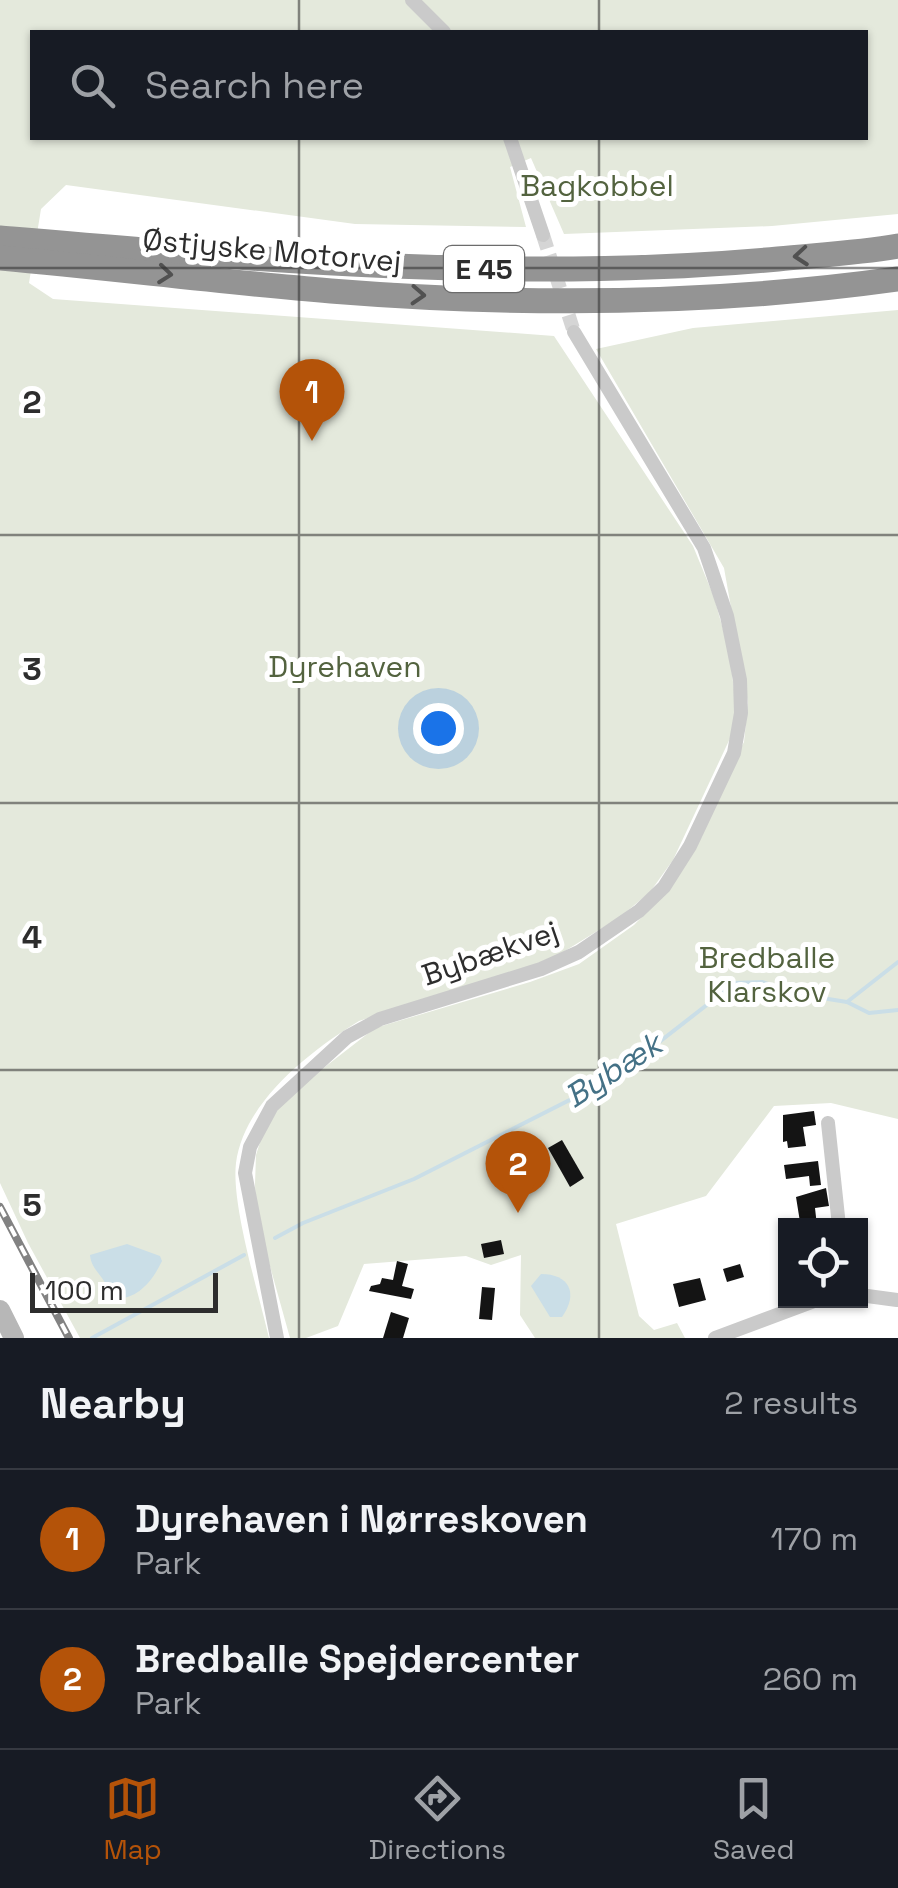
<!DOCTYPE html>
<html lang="en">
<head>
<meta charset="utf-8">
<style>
	body { margin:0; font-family:"Space Grotesk",sans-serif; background:#242831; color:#f1f3f6 }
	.controls { position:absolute; right:30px; bottom:30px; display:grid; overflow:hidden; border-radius:0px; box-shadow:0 2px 8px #0004 }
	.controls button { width:90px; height:90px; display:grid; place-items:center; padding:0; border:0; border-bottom:2px solid #363941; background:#171b24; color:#f1f3f6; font:50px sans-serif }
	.scale { position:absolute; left:30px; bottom:25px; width:188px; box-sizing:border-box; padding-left:10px; border:5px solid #2d2d2d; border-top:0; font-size:28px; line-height:35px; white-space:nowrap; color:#2d2d2d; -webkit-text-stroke:8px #fff; paint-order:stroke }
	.you { position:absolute; left:438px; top:728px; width:35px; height:35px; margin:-25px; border:8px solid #fff; border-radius:50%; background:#1a73e8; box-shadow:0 0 0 15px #1a73e833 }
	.badge { display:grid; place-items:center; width:65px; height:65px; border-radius:50%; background:#b45309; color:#fff; font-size:32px; font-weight:700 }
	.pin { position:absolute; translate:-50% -82px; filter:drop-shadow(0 2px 5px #0008) }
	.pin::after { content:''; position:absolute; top:52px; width:35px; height:30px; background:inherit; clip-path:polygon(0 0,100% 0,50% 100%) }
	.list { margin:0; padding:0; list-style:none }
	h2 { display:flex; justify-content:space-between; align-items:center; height:130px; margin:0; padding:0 40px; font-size:42px }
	h2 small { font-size:32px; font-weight:400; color:#9ea1a6 }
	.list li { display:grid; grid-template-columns:65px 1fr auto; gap:30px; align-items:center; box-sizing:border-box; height:140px; padding:0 40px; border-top:2px solid #363941 }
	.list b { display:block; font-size:38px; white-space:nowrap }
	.list p { margin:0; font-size:32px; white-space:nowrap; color:#9ea1a6 }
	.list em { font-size:32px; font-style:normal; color:#9ea1a6 }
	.icon { flex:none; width:55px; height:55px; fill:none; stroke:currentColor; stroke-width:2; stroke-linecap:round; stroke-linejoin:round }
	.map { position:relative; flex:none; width:898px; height:1338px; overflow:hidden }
	.search { position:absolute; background:#171b24; box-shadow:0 2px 8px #0004; left:30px; right:30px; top:30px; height:110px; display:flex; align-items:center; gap:25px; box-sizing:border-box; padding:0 35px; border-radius:0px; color:#9ea1a6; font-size:38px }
	.sheet { height:410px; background:#171b24 }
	nav { display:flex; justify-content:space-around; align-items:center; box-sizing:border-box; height:140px; border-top:2px solid #363941; background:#171b24; font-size:28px; color:#9ea1a6 }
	nav a { display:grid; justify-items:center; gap:5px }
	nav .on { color:#b45309 }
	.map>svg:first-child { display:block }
</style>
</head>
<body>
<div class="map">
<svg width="898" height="1338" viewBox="0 0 898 1338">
	<rect width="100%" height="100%" fill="#fff"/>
	<g fill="#e4e9dc" fill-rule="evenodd">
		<path d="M0 0H898V214L772 226 564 234 531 158 510 167 526 227 355 224 66 185 41 209 29 283 53 299 554 336 693 546 714 597 729 651 736 705 733 732 673 860 650 892 620 917 560 954 531 966 359 1021C310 1051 244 1102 236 1163 231 1205 259 1294 269 1338H80L28 1243 0 1183ZM32 32H866V138H32Z"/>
		<path d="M898 310V1119L831 1103 774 1106 706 1196 616 1224 639 1316 654 1330 677 1323 685 1338H535L520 1315 521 1255 491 1265 466 1256 364 1264 338 1326 306 1338H290L256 1216 255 1184 256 1155 263 1133 278 1109 303 1084 375 1028 530 982 579 964 634 925 667 891 744 742 748 703 724 568 596 349 693 328Z"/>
	</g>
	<g fill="#cadee7">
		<path d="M127 1244 160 1256 162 1261C152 1282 137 1300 113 1299L108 1296C110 1279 91 1272 90 1255Z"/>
		<path d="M541 1274C569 1274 579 1293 562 1317H550L531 1286Z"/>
	</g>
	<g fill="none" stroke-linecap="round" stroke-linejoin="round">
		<g stroke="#cadee7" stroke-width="4">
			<path d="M847 1002 898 962"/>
			<path d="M275 1238 303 1223 414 1179 613 1078 735 983 762 982 797 994 847 1002 869 1013 898 1010"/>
			<path d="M92 1338 244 1255"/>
		</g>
	</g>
	<g fill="#141414">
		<path d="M814 1111 816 1125 803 1127 806 1146 788 1148 787 1141 783 1142V1115Z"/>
		<path d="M562 1140 584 1178 570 1187 548 1148Z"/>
		<circle cx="507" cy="1167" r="8"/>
		<path d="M818 1161 821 1185 810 1186 809 1176 786 1179 784 1165Z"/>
		<path d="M826 1188 829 1206 815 1208 817 1226H789L800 1222 796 1197Z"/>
		<path d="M501 1240 504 1254 484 1258 481 1244Z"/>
		<path d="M397 1261 408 1264 402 1286 414 1289 411 1299 369 1291 371 1286 380 1284 382 1278 393 1280Z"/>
		<path d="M740 1264 744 1277 727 1282 723 1269Z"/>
		<path d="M700 1278 706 1300 679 1307 673 1284Z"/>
		<path d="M482 1287 495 1288 492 1320 479 1319Z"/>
		<path d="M391 1312 409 1318 403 1338H383Z"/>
	</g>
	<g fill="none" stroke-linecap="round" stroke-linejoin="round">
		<path stroke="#d5d5d5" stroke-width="14" stroke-dasharray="14 7" stroke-linecap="butt" d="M543 235 574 332"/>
		<g stroke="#cacaca" stroke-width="14">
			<path d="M412 0 444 32"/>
			<path d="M510 138 543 235"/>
			<path d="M828 1123 839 1226"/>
			<path d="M860 1295 897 1300"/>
			<path d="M277 1338 245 1173 250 1147 272 1106 347 1037 380 1019 541 969 579 952 639 911 664 887 690 846 734 753 741 713 740 680 727 616 704 548 574 332"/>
			<path d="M715 1338 817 1300"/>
		</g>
		<path stroke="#b7b7b7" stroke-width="20" d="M0 1310 14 1338"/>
		<g stroke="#949494" stroke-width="25">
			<path d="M0 238C258 260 519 283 778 259 818 255 858 253 898 246"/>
			<path d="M0 258C111 268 221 282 331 291 518 306 712 305 898 279"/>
		</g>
		<g stroke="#828282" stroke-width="8">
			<path id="rail" d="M0 1207 69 1338"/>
		</g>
		<use href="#rail" stroke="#fff" stroke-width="4" stroke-dasharray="11" stroke-linecap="butt"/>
	</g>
	<defs><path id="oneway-chevron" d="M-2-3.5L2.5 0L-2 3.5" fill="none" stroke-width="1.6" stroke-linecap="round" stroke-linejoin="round" transform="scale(2.5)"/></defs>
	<g stroke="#515151">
		<use href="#oneway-chevron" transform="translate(801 256) rotate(175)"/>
		<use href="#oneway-chevron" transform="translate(165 274) rotate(6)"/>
		<use href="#oneway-chevron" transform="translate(418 295) rotate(3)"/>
	</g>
	<path fill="none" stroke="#2d2d2d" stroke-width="2.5" stroke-opacity="0.55" d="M299 0V32M599 0V32M299 138V1338M599 138V1338M0 268H898M0 535H898M0 803H898M0 1070H898"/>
	<g text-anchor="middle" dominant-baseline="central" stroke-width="10" stroke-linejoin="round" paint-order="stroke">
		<rect fill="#fff" stroke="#6c6c6c" stroke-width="2.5" x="444" y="246" width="80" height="46" rx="8"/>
		<g font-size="28" font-weight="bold" fill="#2d2d2d">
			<text x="484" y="269">E 45</text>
		</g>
		<g font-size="30" fill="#53633f" stroke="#fff">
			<text x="597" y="185">Bagkobbel</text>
			<text x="345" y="666">Dyrehaven</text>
			<text x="767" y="957">Bredballe<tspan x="767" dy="34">Klarskov</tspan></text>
		</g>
		<g font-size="30" fill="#2d2d2d" stroke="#fff">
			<text transform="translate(272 250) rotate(5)">Østjyske Motorvej</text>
			<text transform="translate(490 953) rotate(-19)">Bybækvej</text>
		</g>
		<g font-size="32" font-style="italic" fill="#447186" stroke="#fff">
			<text transform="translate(613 1070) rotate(-33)">Bybæk</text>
		</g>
	</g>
	<g font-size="32" text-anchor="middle" font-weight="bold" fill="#2d2d2d" stroke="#fff" stroke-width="10" stroke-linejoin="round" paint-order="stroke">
		<text x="32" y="413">2</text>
		<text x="32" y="680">3</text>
		<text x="32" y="948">4</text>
		<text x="32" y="1216">5</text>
	</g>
</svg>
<div class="controls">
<button><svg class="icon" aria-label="locate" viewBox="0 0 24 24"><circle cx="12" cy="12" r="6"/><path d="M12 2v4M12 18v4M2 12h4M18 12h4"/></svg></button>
</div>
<div class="scale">100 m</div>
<div class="you"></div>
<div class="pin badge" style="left:312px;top:441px">1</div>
<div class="pin badge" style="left:518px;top:1213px">2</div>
<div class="search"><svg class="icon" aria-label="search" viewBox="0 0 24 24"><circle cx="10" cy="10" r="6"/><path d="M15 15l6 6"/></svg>Search here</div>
</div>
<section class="sheet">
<h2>Nearby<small>2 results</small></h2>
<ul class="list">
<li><span class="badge">1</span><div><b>Dyrehaven i Nørreskoven</b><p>Park</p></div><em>170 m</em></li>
<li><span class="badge">2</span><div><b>Bredballe Spejdercenter</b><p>Park</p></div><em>260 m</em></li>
</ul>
</section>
<nav>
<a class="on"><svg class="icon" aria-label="map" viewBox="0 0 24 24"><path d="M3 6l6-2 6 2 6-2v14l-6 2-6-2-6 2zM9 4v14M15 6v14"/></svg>Map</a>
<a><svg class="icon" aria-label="directions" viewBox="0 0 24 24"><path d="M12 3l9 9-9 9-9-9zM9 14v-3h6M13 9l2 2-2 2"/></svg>Directions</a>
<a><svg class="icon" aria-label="saved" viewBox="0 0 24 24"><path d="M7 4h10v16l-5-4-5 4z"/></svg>Saved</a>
</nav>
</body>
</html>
